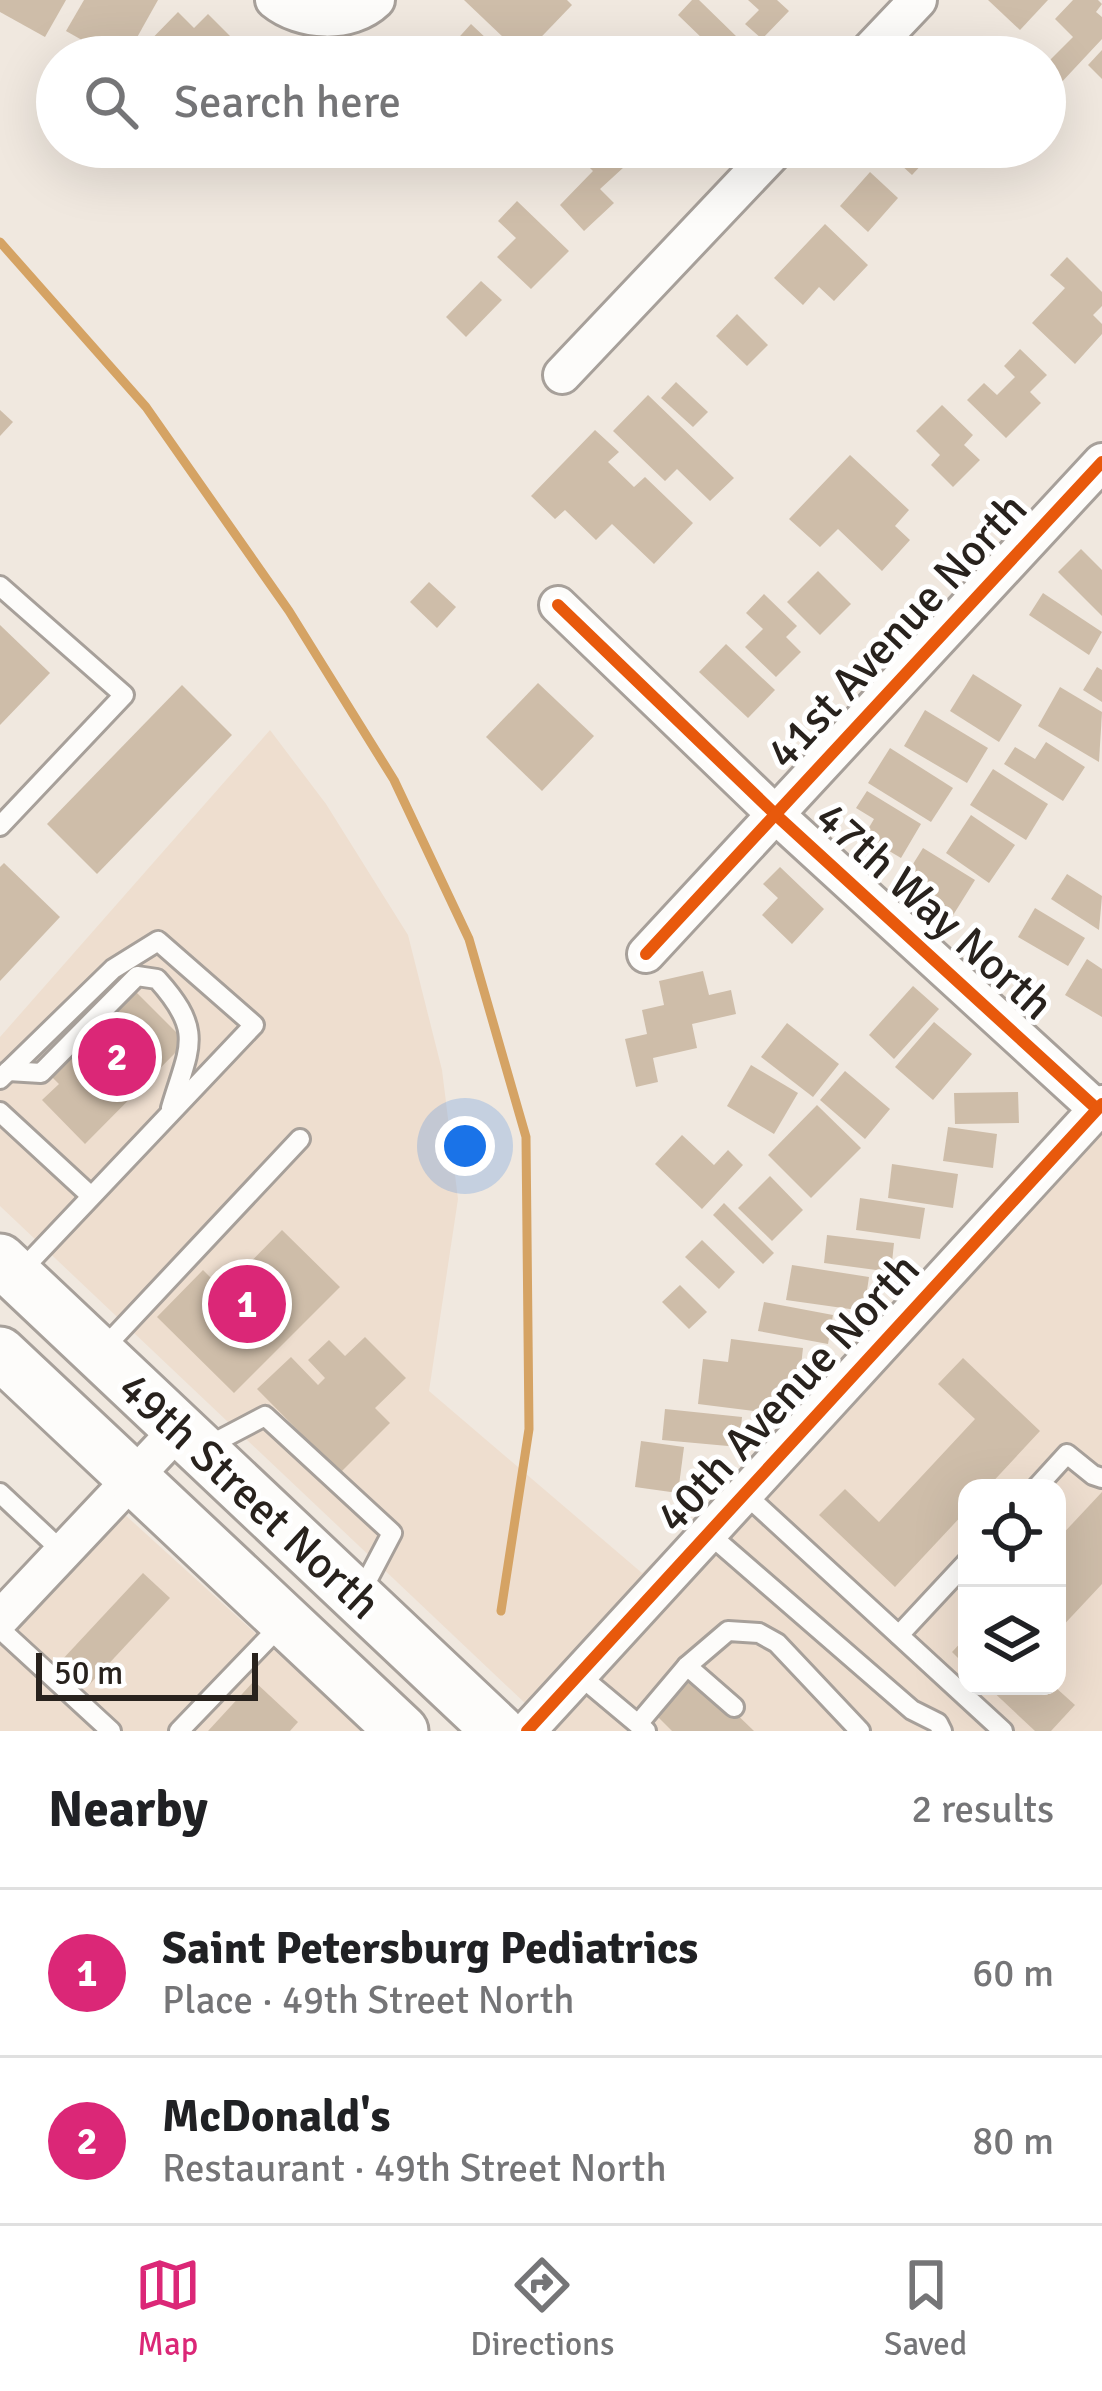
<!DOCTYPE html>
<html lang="en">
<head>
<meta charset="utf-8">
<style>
	body { margin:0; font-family:Signika,sans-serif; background:#f6f6f6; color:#202124 }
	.controls { position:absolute; right:36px; bottom:36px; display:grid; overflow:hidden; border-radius:24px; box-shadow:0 12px 48px #0002 }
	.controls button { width:108px; height:108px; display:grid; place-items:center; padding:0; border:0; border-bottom:3px solid #e0e0e0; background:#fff; color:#202124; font:60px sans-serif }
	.scale { position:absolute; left:36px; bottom:30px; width:222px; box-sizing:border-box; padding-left:12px; border:6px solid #28221d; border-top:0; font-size:33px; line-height:42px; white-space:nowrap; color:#28221d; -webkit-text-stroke:9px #fff; paint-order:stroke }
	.you { position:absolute; left:465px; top:1146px; width:42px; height:42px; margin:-30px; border:9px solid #fff; border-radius:50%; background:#1a73e8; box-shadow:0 0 0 18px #1a73e833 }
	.badge { display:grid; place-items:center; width:78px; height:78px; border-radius:50%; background:#db2777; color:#fff; font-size:39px; font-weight:700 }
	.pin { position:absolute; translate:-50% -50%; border:6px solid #fff; box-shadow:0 3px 12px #0006 }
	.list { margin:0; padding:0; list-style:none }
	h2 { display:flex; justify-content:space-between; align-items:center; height:156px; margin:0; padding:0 48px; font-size:51px }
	h2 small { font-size:39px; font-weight:400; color:#757577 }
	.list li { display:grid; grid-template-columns:78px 1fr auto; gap:36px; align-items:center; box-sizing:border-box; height:168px; padding:0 48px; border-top:3px solid #e0e0e0 }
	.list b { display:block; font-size:45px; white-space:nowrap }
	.list p { margin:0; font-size:39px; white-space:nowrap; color:#757577 }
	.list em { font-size:39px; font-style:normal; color:#757577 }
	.icon { flex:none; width:66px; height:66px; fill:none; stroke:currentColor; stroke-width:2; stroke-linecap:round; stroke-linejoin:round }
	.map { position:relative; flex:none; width:1102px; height:1731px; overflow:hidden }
	.search { position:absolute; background:#fff; box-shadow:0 12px 48px #0002; left:36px; right:36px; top:36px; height:132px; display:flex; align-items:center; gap:30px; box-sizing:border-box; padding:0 42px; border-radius:66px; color:#757577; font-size:45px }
	.sheet { height:492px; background:#fff }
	nav { display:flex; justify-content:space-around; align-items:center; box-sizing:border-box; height:168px; border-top:3px solid #e0e0e0; background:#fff; font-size:33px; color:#757577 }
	nav a { display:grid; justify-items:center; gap:6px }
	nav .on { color:#db2777 }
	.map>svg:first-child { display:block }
</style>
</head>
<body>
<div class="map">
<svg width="1102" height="1731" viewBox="0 0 1102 1731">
	<rect width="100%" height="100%" fill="#f0e8df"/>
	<g fill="#eedecf" fill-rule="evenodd">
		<path d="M270 730 326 804 408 935 442 1070 458 1199 429 1391 642 1573 703 1513 527 1705 0 1206V1037Z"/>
		<path d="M1102 1128V1731H554L552 1729ZM967 1488H1057V1686H967Z"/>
		<path d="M123 1513 363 1731H0V1644Z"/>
	</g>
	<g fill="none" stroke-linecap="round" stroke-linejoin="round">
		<path stroke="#d5a364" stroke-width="9" d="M0 242 146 407 289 611 394 780 469 939 526 1137 529 1429 501 1611"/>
	</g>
	<g fill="#cebda9">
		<path d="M0 0H66L45 37 0 12Z"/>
		<path d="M84 0H158L126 57H112L66 31Z"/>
		<path d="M464 0H567L572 5 523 56Z"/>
		<path d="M692 0H699L738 38 720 57H692L706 42 678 15Z"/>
		<path d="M748 0H777L789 11 762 39 745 24 759 10Z"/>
		<path d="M988 0H1048L1020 30Z"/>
		<path d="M1073 0H1098L1102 4 1096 12 1102 17V39L1059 85 1045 70V65L1073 37 1055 19Z"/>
		<path d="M178 12 194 28 208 14 240 46 229 57H134Z"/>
		<path d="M471 24 506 57H412L410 55 425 39 442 56Z"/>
		<path d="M1102 50V79L1088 65Z"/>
		<path d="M250 147H288L283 160Z"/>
		<path d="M324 147H394L395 151 325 157Z"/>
		<path d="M596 147H603L624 167 600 189 614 203 584 231 560 205 593 171 582 160Z"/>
		<path d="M892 147H933L936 149 912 175 887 152Z"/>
		<path d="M870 172 898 198 868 232 840 206Z"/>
		<path d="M517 201 569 251 531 289 497 257 516 238 498 221Z"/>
		<path d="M825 224 868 265 834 301 819 287 803 305 774 278Z"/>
		<path d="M1067 257 1102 292V306L1093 315 1102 324V334L1075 364 1032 323 1065 288 1050 275Z"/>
		<path d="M481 281 502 300 466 337 446 317Z"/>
		<path d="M737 314 768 345 747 366 716 336Z"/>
		<path d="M1020 349 1047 375 1030 392 1041 403 1006 438 967 400 984 383 997 395 1015 377 1004 366Z"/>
		<path d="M676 382 708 412 693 427 661 398Z"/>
		<path d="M648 395 734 478 710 501 677 469 665 481 613 431Z"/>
		<path d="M942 405 973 435 964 445 980 460 953 487 931 465 940 455 916 431Z"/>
		<path d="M0 410 13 422 0 436Z"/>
		<path d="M595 430 619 452 608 462 634 487 645 477 693 523 654 564 612 524 596 540 565 510 555 519 531 496Z"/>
		<path d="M850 455 909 510 895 526 910 540 882 571 838 529 820 547 789 519Z"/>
		<path d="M1081 549 1102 570V616L1058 572Z"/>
		<path d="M818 571 851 604 820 635 787 602Z"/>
		<path d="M429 582 456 607 437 628 410 602Z"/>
		<path d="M1043 593 1102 632 1089 655 1029 615Z"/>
		<path d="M764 594 797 626 786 637 801 652 776 677 745 647 763 629 746 613Z"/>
		<path d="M0 625 50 673 0 725Z"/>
		<path d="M726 644 775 690 748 718 699 672Z"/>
		<path d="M1097 667 1102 670V702L1083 690Z"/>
		<path d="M973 674 1022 705 999 742 950 711Z"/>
		<path d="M538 683 594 736 542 791 486 737Z"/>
		<path d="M182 685 232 735 97 874 47 824Z"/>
		<path d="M1060 687 1102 712 1099 762 1038 726Z"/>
		<path d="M925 710 988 748 967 783 904 746Z"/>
		<path d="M1046 742 1085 767 1063 801 1004 764 1015 747 1035 759Z"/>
		<path d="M890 748 953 788 931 822 868 783Z"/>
		<path d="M993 769 1048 804 1026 840 970 805Z"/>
		<path d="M867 791 921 824 901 858 864 836 874 819 856 808Z"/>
		<path d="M971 815 1015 845 989 883 946 853Z"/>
		<path d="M923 848 975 880 950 920 898 888Z"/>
		<path d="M4 863 60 917 0 981V867Z"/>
		<path d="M780 867 824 909 792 944 762 915 778 898 763 884Z"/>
		<path d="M1067 874 1102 896 1099 930 1051 899Z"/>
		<path d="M1035 908 1085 938 1068 966 1018 937Z"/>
		<path d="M1087 959 1102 969V1017L1065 995Z"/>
		<path d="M703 971 709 995 731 990 736 1014 692 1024 697 1048 653 1058 658 1082 636 1087 625 1039 647 1034 642 1010 664 1005 659 981Z"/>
		<path d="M913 986 939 1009 894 1059 869 1035Z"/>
		<path d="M133 989 186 1042 85 1144 42 1100 59 1084 48 1073Z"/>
		<path d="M934 1022 972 1054 933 1100 895 1067Z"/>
		<path d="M787 1023 839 1064 813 1097 761 1057Z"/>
		<path d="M751 1065 798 1093 774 1134 727 1106Z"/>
		<path d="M845 1071 890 1109 865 1139 820 1100Z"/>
		<path d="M1018 1092 1019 1123 955 1124 954 1093Z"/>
		<path d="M817 1105 861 1148 811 1198 768 1155Z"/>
		<path d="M948 1127 997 1134 993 1168 943 1161Z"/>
		<path d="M682 1135 714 1165 728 1150 743 1165 702 1209 655 1164Z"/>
		<path d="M892 1164 958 1174 953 1208 888 1198Z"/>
		<path d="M770 1176 803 1210 772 1241 738 1208Z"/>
		<path d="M860 1198 925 1208 920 1239 856 1230Z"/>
		<path d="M724 1203 774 1253 763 1264 713 1215Z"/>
		<path d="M282 1230 340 1287 234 1393 157 1317 203 1270 223 1290Z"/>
		<path d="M827 1235 894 1243 891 1272 824 1263Z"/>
		<path d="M702 1240 735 1272 719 1289 685 1257Z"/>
		<path d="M792 1265 869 1277 864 1311 786 1300Z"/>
		<path d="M680 1285 707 1312 689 1329 662 1302Z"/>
		<path d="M764 1302 833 1315 828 1344 758 1331Z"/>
		<path d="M365 1337 406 1378 375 1408 390 1423 340 1473 257 1389 291 1357 318 1385 325 1378 308 1360 329 1340 345 1356Z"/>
		<path d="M731 1339 803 1348 798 1393 774 1390 771 1413 698 1404 703 1359 728 1362Z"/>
		<path d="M963 1358 1040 1431 987 1488H967V1510L895 1587 819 1515 845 1489 879 1522 975 1419 938 1384Z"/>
		<path d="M665 1409 742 1417 739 1447 662 1440Z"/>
		<path d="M641 1441 684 1447 678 1493 635 1487Z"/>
		<path d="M1102 1492V1584L1057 1632V1540Z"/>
		<path d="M143 1573 170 1598 88 1686 61 1661Z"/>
		<path d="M967 1636V1667L952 1652Z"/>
		<path d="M694 1673 754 1731H672L654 1713Z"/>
		<path d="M254 1681 298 1722 290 1731H208Z"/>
		<path d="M987 1686H1054L1075 1705 1051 1731H1035Z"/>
	</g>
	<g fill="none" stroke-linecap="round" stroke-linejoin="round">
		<g stroke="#a7a09a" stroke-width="24">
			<g id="service">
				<path d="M0 586 124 695 0 826"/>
				<path d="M8 1071 41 1073 137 976 157 979C205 1032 189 1047 171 1108"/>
				<path d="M0 1079 113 969 158 941 254 1025 20 1272"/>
				<path d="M0 1112 91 1196"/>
				<path d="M102 1350 300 1139"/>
				<path d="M206 1447 265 1416 392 1533 360 1594"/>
				<path d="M1036 1488 1067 1454 1093 1475 1102 1478"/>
				<path d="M0 1493 63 1552"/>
				<path d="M744 1493 1003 1731"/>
				<path d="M708 1533 912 1710 938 1723 942 1731"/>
				<path d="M0 1629 111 1731"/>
				<path d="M899 1635 967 1562"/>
				<path d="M687 1666 734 1707"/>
				<path d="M578 1674 646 1731"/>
				<path d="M638 1724 687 1666 728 1631 759 1633 777 1643 860 1731"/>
				<path d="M179 1731 281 1625"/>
			</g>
		</g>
		<g stroke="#a7a09a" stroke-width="42">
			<g id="minor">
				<path d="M274 0C301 22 350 25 376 0"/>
				<path d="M864 57 918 0"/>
				<path d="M562 375 778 147"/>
				<path d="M558 605 776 815 1097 1109"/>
				<path d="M646 954 1102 462"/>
				<path d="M0 1619 179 1429"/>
				<path d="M527 1731 1102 1104"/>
			</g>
		</g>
		<g stroke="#a7a09a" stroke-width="57">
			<g id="secondary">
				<path d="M0 1260 499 1731"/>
				<path d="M0 1353 402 1731"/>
			</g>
		</g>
		<use href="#service" stroke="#fdfcfa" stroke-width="18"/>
		<use href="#minor" stroke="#fdfcfa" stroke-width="36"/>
		<use href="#secondary" stroke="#fdfcfa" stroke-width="51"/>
		<g stroke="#fff" stroke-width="20">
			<g id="cycleway">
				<path d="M558 605 776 815 1097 1109"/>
				<path d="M646 954 1102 462"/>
				<path d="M527 1731 1102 1104"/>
			</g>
		</g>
		<use href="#cycleway" stroke="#e8590c" stroke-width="12"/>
	</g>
	<g text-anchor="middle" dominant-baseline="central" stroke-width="10" stroke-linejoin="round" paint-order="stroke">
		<g font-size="45" fill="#28221d" stroke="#fff">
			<text transform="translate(897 631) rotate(-47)">41st Avenue North</text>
			<text transform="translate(934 911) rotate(42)">47th Way North</text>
			<text transform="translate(788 1393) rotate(-47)">40th Avenue North</text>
			<text transform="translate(249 1496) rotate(43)">49th Street North</text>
		</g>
	</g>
</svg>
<div class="controls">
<button><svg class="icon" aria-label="locate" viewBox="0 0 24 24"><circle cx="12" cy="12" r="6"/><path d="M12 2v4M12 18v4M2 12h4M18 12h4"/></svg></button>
<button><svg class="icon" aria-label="layers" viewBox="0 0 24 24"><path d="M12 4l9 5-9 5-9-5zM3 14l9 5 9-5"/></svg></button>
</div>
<div class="scale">50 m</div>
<div class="you"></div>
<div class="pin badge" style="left:247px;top:1304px">1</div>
<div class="pin badge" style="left:117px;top:1057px">2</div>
<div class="search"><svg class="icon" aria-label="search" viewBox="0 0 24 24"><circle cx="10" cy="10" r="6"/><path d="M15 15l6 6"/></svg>Search here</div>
</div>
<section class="sheet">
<h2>Nearby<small>2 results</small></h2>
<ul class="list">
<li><span class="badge">1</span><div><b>Saint Petersburg Pediatrics</b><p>Place · 49th Street North</p></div><em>60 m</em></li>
<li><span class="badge">2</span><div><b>McDonald's</b><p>Restaurant · 49th Street North</p></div><em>80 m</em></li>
</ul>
</section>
<nav>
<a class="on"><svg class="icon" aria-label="map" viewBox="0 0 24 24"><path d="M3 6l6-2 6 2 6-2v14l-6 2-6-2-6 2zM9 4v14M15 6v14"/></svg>Map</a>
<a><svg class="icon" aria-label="directions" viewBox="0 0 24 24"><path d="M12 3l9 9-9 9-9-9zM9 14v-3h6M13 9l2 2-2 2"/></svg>Directions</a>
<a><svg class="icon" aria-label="saved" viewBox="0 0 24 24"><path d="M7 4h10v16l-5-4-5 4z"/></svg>Saved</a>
</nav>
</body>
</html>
